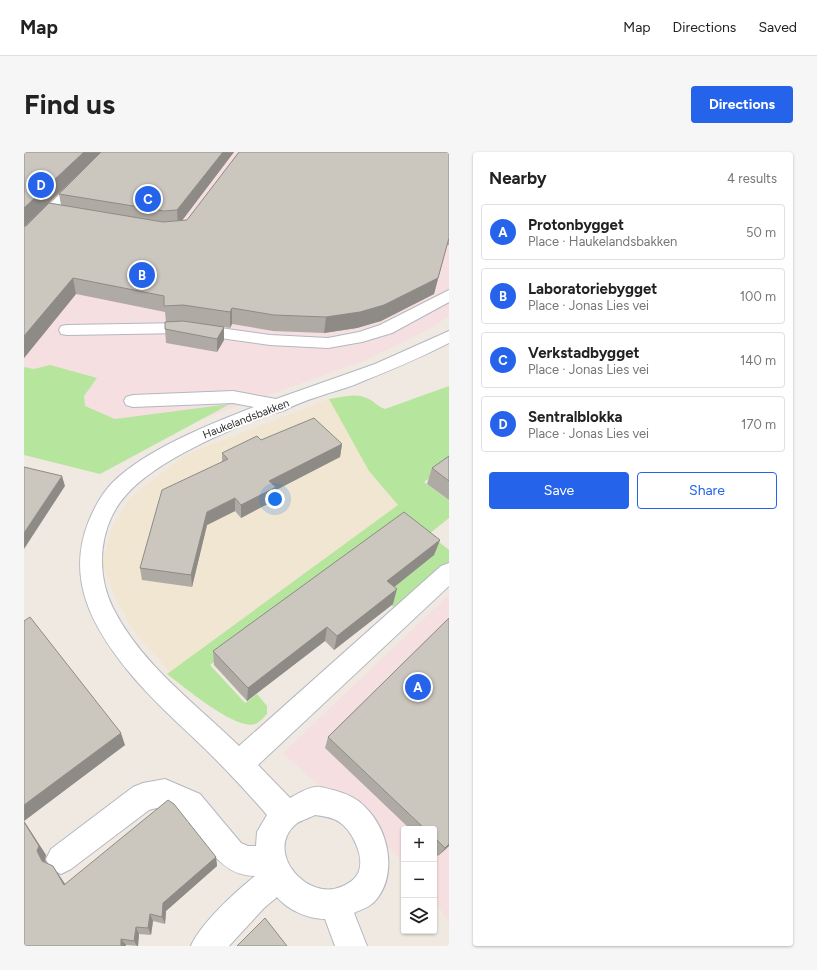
<!DOCTYPE html>
<html lang="en">
<head>
<meta charset="utf-8">
<style>
	body { margin:0; font-family:Figtree,sans-serif; background:#f6f6f6; color:#222 }
	.controls { position:absolute; right:12px; bottom:12px; display:grid; overflow:hidden; border-radius:4px; box-shadow:0 1px 3px #0004 }
	.controls button { width:36px; height:36px; display:grid; place-items:center; padding:0; border:0; border-bottom:1px solid #e0e0e0; background:#fff; color:#222; font:20px sans-serif }
	.you { position:absolute; left:251px; top:347px; width:14px; height:14px; margin:-10px; border:3px solid #fff; border-radius:50%; background:#1a73e8; box-shadow:0 0 0 6px #1a73e833 }
	.badge { display:grid; place-items:center; width:26px; height:26px; border-radius:50%; background:#2563eb; color:#fff; font-size:13px; font-weight:700 }
	.pin { position:absolute; translate:-50% -50%; border:2px solid #fff; box-shadow:0 1px 4px #0006 }
	.list { margin:0; padding:0; list-style:none }
	h2 { display:flex; justify-content:space-between; align-items:center; height:52px; margin:0; padding:0 16px; font-size:17px }
	h2 small { font-size:13px; font-weight:400; color:#767676 }
	.list li { display:grid; grid-template-columns:26px 1fr auto; gap:12px; align-items:center; box-sizing:border-box; height:56px; margin:0 8px 8px; padding:0 8px; border:1px solid #e0e0e0; border-radius:4px }
	.list b { display:block; font-size:15px; white-space:nowrap }
	.list p { margin:0; font-size:13px; white-space:nowrap; color:#767676 }
	.list em { font-size:13px; font-style:normal; color:#767676 }
	.actions { display:flex; gap:8px; padding:12px 16px }
	.actions a { flex:1; padding:9px 0; border:1px solid #2563eb; border-radius:4px; text-align:center; font-size:14px; color:#2563eb }
	.actions .main { background:#2563eb; color:#fff }
	.icon { flex:none; width:22px; height:22px; fill:none; stroke:currentColor; stroke-width:2; stroke-linecap:round; stroke-linejoin:round }
	.map { position:relative; flex:none; width:425px; height:794px; overflow:hidden; border-radius:4px }
	header { display:flex; align-items:center; gap:24px; box-sizing:border-box; height:56px; padding:0 20px; background:#fff; border-bottom:1px solid #e0e0e0 }
	header strong { font-size:19px }
	nav { display:flex; gap:22px; margin-inline-start:auto; font-size:14px }
	.intro { display:flex; align-items:center; justify-content:space-between; box-sizing:border-box; height:96px; padding:0 24px }
	h1 { margin:0; font-size:28px }
	.button { padding:10px 18px; border-radius:4px; background:#2563eb; color:#fff; font-size:14px; font-weight:700 }
	main { display:flex; gap:24px; padding:0 24px }
	aside { flex:1; background:#fff; border-radius:4px; box-shadow:0 1px 3px #0004 }
	.map>svg:first-child { display:block }
</style>
</head>
<body>
<header>
<strong>Map</strong>
<nav><a>Map</a><a>Directions</a><a>Saved</a></nav>
</header>
<div class="intro"><h1>Find us</h1><a class="button">Directions</a></div>
<main>
<div class="map">
<svg width="425" height="794" viewBox="0 0 425 794">
	<rect width="100%" height="100%" fill="#efe9e1"/>
	<path fill="#f0e6d1" d="M305 247 345 319 374 353 146 520 109 477 93 449 78 412 88 376 105 347 161 303Z"/>
	<g fill="#f5dfe0">
		<path d="M0 0H425V164L409 175 344 207 142 280 0 262Z"/>
		<path d="M425 443V770L410 748V677H380V710L259 601Z"/>
	</g>
	<g fill="#b6e59e">
		<path d="M26 213 73 226 60 244 61 254 91 267 206 252 76 322 0 303V215L10 217Z"/>
		<path d="M425 234V312L400 330 425 348V366L405 382 425 398V414L374 459 356 443 370 374 186 513 221 551 233 542 243 554V562C240 565 235 571 231 572 212 579 159 534 143 522L374 353 345 319 305 247C319 245 332 240 345 247 351 250 354 255 361 257Z"/>
	</g>
	<g fill="none" stroke-linecap="round" stroke-linejoin="round">
		<g stroke="#b4b7c1" stroke-width="2">
			<g id="minor">
				<path d="M79 0H92L5 88 0 89V77Z"/>
				<path d="M425 138V150L368 181 338 190 304 196 246 193 160 181 43 183 37 182 35 178 37 174 43 173 160 171 246 183 304 186 335 180 356 173Z"/>
				<path d="M425 179V191C394 207 362 220 330 233 307 241 282 247 261 258 258 260 254 260 251 261 243 263 235 267 226 270 189 285 129 312 102 343 75 373 71 420 89 456 117 512 171 551 215 594L417 414 425 411V434L234 613 266 646C273 642 283 636 291 635 296 634 304 637 309 638 321 641 333 646 341 655 365 678 374 723 351 749 346 755 336 758 330 761L343 794H311L301 767C284 767 264 758 253 745L240 756 205 794H167C176 772 212 739 231 724 183 724 172 658 140 655 136 655 129 657 125 658L47 717 37 722 27 717 22 707 27 697 109 635 119 631 141 627 176 642 217 691 224 694H232L233 680 243 663C222 639 200 615 177 593 152 569 126 546 105 520 69 476 42 428 64 371 70 356 78 341 89 330 123 297 186 272 230 255L209 251 109 255 102 253 100 249 102 245 109 243 209 239 252 247 351 212ZM291 663C298 664 306 665 312 668 328 676 343 707 333 723 329 729 325 731 319 734 284 751 239 700 272 672 277 668 286 666 291 663Z"/>
			</g>
		</g>
		<use href="#minor" fill="#fff" fill-rule="evenodd"/>
	</g>
	<g fill="#afaba4" fill-rule="evenodd">
		<path d="M0 0H210L158 68H163L425 0V93H423L410 142 357 169 333 176 300 181 249 179 208 172 206 176 200 175V188L193 200 142 191 141 177 142 170 141 160 52 142 0 206ZM63 14 35 42 37 53 1 74Z"/>
		<path d="M237 288 318 292 316 305 252 338 251 348 217 366 211 359 183 373 168 435 118 428 116 416 198 310V301Z"/>
		<path d="M425 304V348L403 332 408 316Z"/>
		<path d="M416 388 410 403 370 435 369 452 310 498 301 489 223 549 190 513 189 499Z"/>
		<path d="M425 466V694L414 704 410 700V677H386L301 596 304 585Z"/>
		<path d="M0 469 101 593 0 669 22 703 21 708 22 711 35 723 41 732 192 705 193 714 142 759 141 772 129 769 127 783 115 782 114 794 102 793 0 794Z"/>
	</g>
	<g fill="#8e8b86">
		<path d="M60 0H77L0 75V56Z"/>
		<path d="M199 0H210L154 74 153 58Z"/>
		<path d="M423 93 410 142 357 169 333 176 300 181 302 165Z"/>
		<path d="M49 126 52 142 0 206V184Z"/>
		<path d="M208 156V172L206 176V160Z"/>
		<path d="M200 175V188L193 200V187Z"/>
		<path d="M318 292 316 305 252 338 251 348 217 366V353L245 329Z"/>
		<path d="M38 324 41 334 0 397V381Z"/>
		<path d="M211 346V359L183 373 168 435 167 423 183 360Z"/>
		<path d="M416 388 410 403 359 444 363 429Z"/>
		<path d="M373 437 369 452 310 498 313 484Z"/>
		<path d="M303 475 301 489 223 549 224 536Z"/>
		<path d="M97 581 101 593 0 669 22 703 21 708 26 718 18 709 0 670V653Z"/>
		<path d="M425 692V694L414 704 421 696Z"/>
		<path d="M192 705 193 714 142 759 141 772 138 765 139 751Z"/>
		<path d="M29 714 47 741 40 733Z"/>
		<path d="M126 762 129 769 127 783 124 776Z"/>
		<path d="M112 775 115 782 114 794H113L110 789Z"/>
		<path d="M97 787 102 793V794H97Z"/>
	</g>
	<g fill="#cbc7bf" stroke="#8e8b86">
		<path d="M0 0H60L0 56Z"/>
		<path d="M77 0H199L153 58 140 59 35 42Z"/>
		<path d="M215 0H425V86L414 126 360 153 336 160 302 165 250 163 208 156 206 160 159 153 140 154V144L49 126 0 184V74H2L25 51 139 70 163 68Z"/>
		<path d="M159 169 200 175 193 187 141 177V170Z"/>
		<path d="M290 266 318 292 245 329 252 335 217 353 211 346 183 360 167 423 116 416 138 338 204 307 198 301 233 284 237 288Z"/>
		<path d="M425 304V329L408 316Z"/>
		<path d="M0 315 38 324 0 381Z"/>
		<path d="M380 360 416 388 363 429 373 437 313 484 303 475 224 536 189 499Z"/>
		<path d="M6 465 97 581 0 653V469Z"/>
		<path d="M425 466V692L421 696 410 685V677H401L304 585Z"/>
		<path d="M144 648 150 652 192 705 139 751 138 765 126 762 124 776 112 775 110 789 97 787V794H0V670L15 694 13 699 18 709 29 714 40 733Z"/>
		<path d="M241 766 263 794H213Z"/>
	</g>
	<g text-anchor="middle" dominant-baseline="central" stroke-width="4" stroke-linejoin="round" paint-order="stroke">
		<g font-size="11" fill="#2e2e2e" stroke="#fff">
			<text transform="translate(222 267) rotate(-21)">Haukelandsbakken</text>
		</g>
	</g>
</svg>
<div class="controls">
<button>+</button>
<button>−</button>
<button><svg class="icon" aria-label="layers" viewBox="0 0 24 24"><path d="M12 4l9 5-9 5-9-5zM3 14l9 5 9-5"/></svg></button>
</div>
<div class="you"></div>
<div class="pin badge" style="left:394px;top:535px">A</div>
<div class="pin badge" style="left:118px;top:123px">B</div>
<div class="pin badge" style="left:124px;top:47px">C</div>
<div class="pin badge" style="left:17px;top:33px">D</div>
</div>
<aside>
<h2>Nearby<small>4 results</small></h2>
<ul class="list">
<li><span class="badge">A</span><div><b>Protonbygget</b><p>Place · Haukelandsbakken</p></div><em>50 m</em></li>
<li><span class="badge">B</span><div><b>Laboratoriebygget</b><p>Place · Jonas Lies vei</p></div><em>100 m</em></li>
<li><span class="badge">C</span><div><b>Verkstadbygget</b><p>Place · Jonas Lies vei</p></div><em>140 m</em></li>
<li><span class="badge">D</span><div><b>Sentralblokka</b><p>Place · Jonas Lies vei</p></div><em>170 m</em></li>
</ul>
<div class="actions"><a class="main">Save</a><a>Share</a></div>
</aside>
</main>
</body>
</html>
